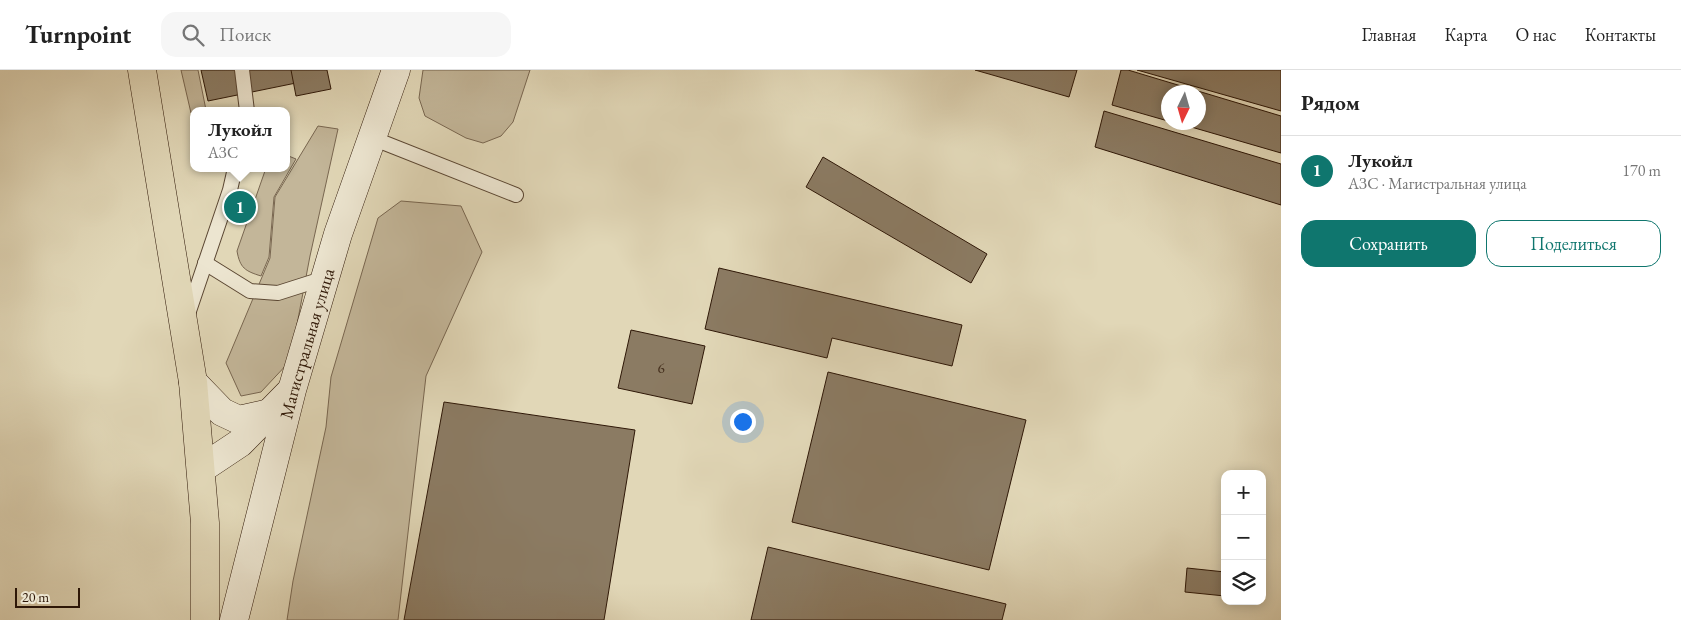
<!DOCTYPE html>
<html lang="ru">
<head>
<meta charset="utf-8">
<style>
	body { margin:0; font-family:"EB Garamond",serif; background:#f6f6f6; color:#222 }
	.controls { position:absolute; right:15px; bottom:15px; display:grid; overflow:hidden; border-radius:10px; box-shadow:0 2px 12px #0003 }
	.controls button { width:45px; height:45px; display:grid; place-items:center; padding:0; border:0; border-bottom:1px solid #e0e0e0; background:#fff; color:#222; font:25px sans-serif }
	.compass { position:absolute; left:1161px; top:15px; width:45px; height:45px; border-radius:50%; background:#fff; box-shadow:0 2px 12px #0003; rotate:185deg }
	.scale { position:absolute; left:15px; bottom:12px; width:65px; box-sizing:border-box; padding-left:5px; border:2px solid #2e1707; border-top:0; font-size:14px; line-height:18px; white-space:nowrap; color:#2e1707; -webkit-text-stroke:4px #ece5d0; paint-order:stroke }
	.you { position:absolute; left:742px; top:351px; width:18px; height:18px; margin:-12px; border:4px solid #fff; border-radius:50%; background:#1a73e8; box-shadow:0 0 0 8px #1a73e833 }
	.badge { display:grid; place-items:center; width:32px; height:32px; border-radius:50%; background:#0f766e; color:#fff; font-size:16px; font-weight:700 }
	.pin { position:absolute; translate:-50% -50%; border:2px solid #fff; box-shadow:0 1px 5px #0006 }
	.popup { position:absolute; left:190px; top:37px; width:100px; height:65px; box-sizing:border-box; display:grid; place-content:center; border-radius:10px; background:#fff; filter:drop-shadow(0 1px 4px #0005); font-size:16px; white-space:nowrap; color:#767676 }
	.popup b { font-size:19px; color:#222 }
	.popup::after { content:''; position:absolute; left:50%; top:100%; margin-left:-10px; border:10px solid transparent; border-top-color:#fff }
	.list { margin:0; padding:0; list-style:none }
	h2 { display:flex; justify-content:space-between; align-items:center; height:65px; margin:0; padding:0 20px; font-size:21px }
	h2 small { font-size:16px; font-weight:400; color:#767676 }
	.list li { display:grid; grid-template-columns:32px 1fr auto; gap:15px; align-items:center; box-sizing:border-box; height:70px; padding:0 20px; border-top:1px solid #e0e0e0 }
	.list b { display:block; font-size:19px; white-space:nowrap }
	.list p { margin:0; font-size:16px; white-space:nowrap; color:#767676 }
	.list em { font-size:16px; font-style:normal; color:#767676 }
	.actions { display:flex; gap:10px; padding:15px 20px }
	.actions a { flex:1; padding:11px 0; border:1px solid #0f766e; border-radius:15px; text-align:center; font-size:18px; color:#0f766e }
	.actions .main { background:#0f766e; color:#fff }
	.icon { flex:none; width:28px; height:28px; fill:none; stroke:currentColor; stroke-width:2; stroke-linecap:round; stroke-linejoin:round }
	.map { position:relative; flex:none; width:1281px; height:550px; overflow:hidden }
	header { display:flex; align-items:center; gap:30px; box-sizing:border-box; height:70px; padding:0 25px; background:#fff; border-bottom:1px solid #e0e0e0 }
	header strong { font-size:24px }
	nav { display:flex; gap:28px; margin-inline-start:auto; font-size:18px }
	.search { width:350px; height:45px; background:#f6f6f6; display:flex; align-items:center; gap:12px; box-sizing:border-box; padding:0 18px; border-radius:15px; color:#767676; font-size:19px }
	main { display:flex }
	aside { flex:1; background:#fff }
	.map>svg:first-child { display:block }
</style>
</head>
<body>
<header>
<strong>Turnpoint</strong>
<div class="search"><svg class="icon" aria-label="search" viewBox="0 0 24 24"><circle cx="10" cy="10" r="6"/><path d="M15 15l6 6"/></svg>Поиск</div>
<nav><a>Главная</a><a>Карта</a><a>О нас</a><a>Контакты</a></nav>
</header>
<main>
<div class="map">
<svg width="1281" height="550" viewBox="0 0 1281 550">
	<rect width="100%" height="100%" fill="#e1d7b7"/>
	<filter id="stains"><feTurbulence type="fractalNoise" baseFrequency=".004" numOctaves="4"/><feColorMatrix values="0 0 0 0 .2 0 0 0 0 .09 0 0 0 0 .02 0 0 0 .5 -.17"/></filter>
	<radialGradient id="worn" r=".72"><stop offset=".6" stop-color="#630" stop-opacity="0"/><stop offset="1" stop-color="#630" stop-opacity=".3"/></radialGradient>
	<g fill="#c3b699" stroke="#786650">
		<path d="M181 0H198L206 40 194 41V42L191 43Z"/>
		<path d="M423 0H530L513 52 501 66 483 73 466 68 425 46 419 28Z"/>
		<path d="M318 56 338 59 310 186 290 291 261 322 241 326 226 293 270 188 275 127Z"/>
		<path d="M286 85 296 89 274 127 269 187 261 206C245 201 240 198 237 181L266 98H286Z"/>
		<path d="M401 131 461 136 482 182 426 306 398 550H287L293 511 326 357 331 307 378 148Z"/>
	</g>
	<g fill="#8b7b63" stroke="#2e1707">
		<path d="M201 0H293L296 13 208 31Z"/>
		<path d="M291 0H327L331 19 296 26Z"/>
		<path d="M975 0H1077L1069 27Z"/>
		<path d="M1121 0H1128L1281 46V83L1174 52H1198V22H1168V51L1112 35Z"/>
		<path d="M1137 0H1281V41Z"/>
		<path d="M1104 41 1281 94V135L1095 77Z"/>
		<path d="M823 87 987 184 971 213 806 117Z"/>
		<path d="M719 198 962 255 952 296 832 268 827 288 705 259Z"/>
		<path d="M631 260 705 276 692 334 618 318Z"/>
		<path d="M828 302 1026 350 989 500 792 452Z"/>
		<path d="M444 332 635 360 604 550H404Z"/>
		<path d="M768 477 1006 534 1002 550H751Z"/>
		<path d="M1187 498 1225 502V526L1185 522Z"/>
	</g>
	<g fill="none" stroke-linecap="round" stroke-linejoin="round">
		<g stroke="#5b4733" stroke-width="16">
			<g id="lane">
				<path d="M242 0 247 41"/>
				<path d="M372 68 516 125"/>
				<path d="M205 193 250 221 278 223 325 208"/>
				<path d="M188 244 230 120 235 98"/>
			</g>
		</g>
		<g stroke="#2e1707" stroke-width="29">
			<g id="secondary">
				<path d="M193 312 222 342 239 350 270 343"/>
				<path d="M201 399 240 373 291 321"/>
				<path id="s1" d="M234 550 292 320 338 164 396 0"/>
			</g>
		</g>
		<g stroke="#2e1707" stroke-width="29">
			<path id="primary" d="M142 0 193 312 205 453V550"/>
		</g>
		<use href="#lane" stroke="#ece5d0" stroke-width="14"/>
		<use href="#secondary" stroke="#ece5d0" stroke-width="28"/>
		<use href="#primary" stroke="#e1d7b7" stroke-width="28"/>
	</g>
	<g text-anchor="middle" dominant-baseline="central" stroke-width="5" stroke-linejoin="round" paint-order="stroke">
		<g font-size="15" fill="#45301e">
			<text x="661" y="297">6</text>
		</g>
		<g font-size="18" fill="#2e1707" stroke="#ece5d0">
			<text stroke="none"><textPath href="#s1" startOffset="286">Магистральная улица</textPath></text>
		</g>
	</g>
	<rect width="100%" height="100%" filter="url(#stains)"/>
	<rect width="100%" height="100%" fill="url(#worn)"/>
</svg>
<div class="controls">
<button>+</button>
<button>−</button>
<button><svg class="icon" aria-label="layers" viewBox="0 0 24 24"><path d="M12 4l9 5-9 5-9-5zM3 14l9 5 9-5"/></svg></button>
</div>
<svg class="compass" viewBox="-18 -18 36 36"><path d="M0-13l5 13h-10z" fill="#e53935"/><path d="M0 13l5-13h-10z" fill="#767676"/></svg>
<div class="scale">20 m</div>
<div class="you"></div>
<div class="pin badge" style="left:240px;top:137px">1</div>
<div class="popup"><b>Лукойл</b>АЗС</div>
</div>
<aside>
<h2>Рядом<small></small></h2>
<ul class="list">
<li><span class="badge">1</span><div><b>Лукойл</b><p>АЗС · Магистральная улица</p></div><em>170 m</em></li>
</ul>
<div class="actions"><a class="main">Сохранить</a><a>Поделиться</a></div>
</aside>
</main>
</body>
</html>
